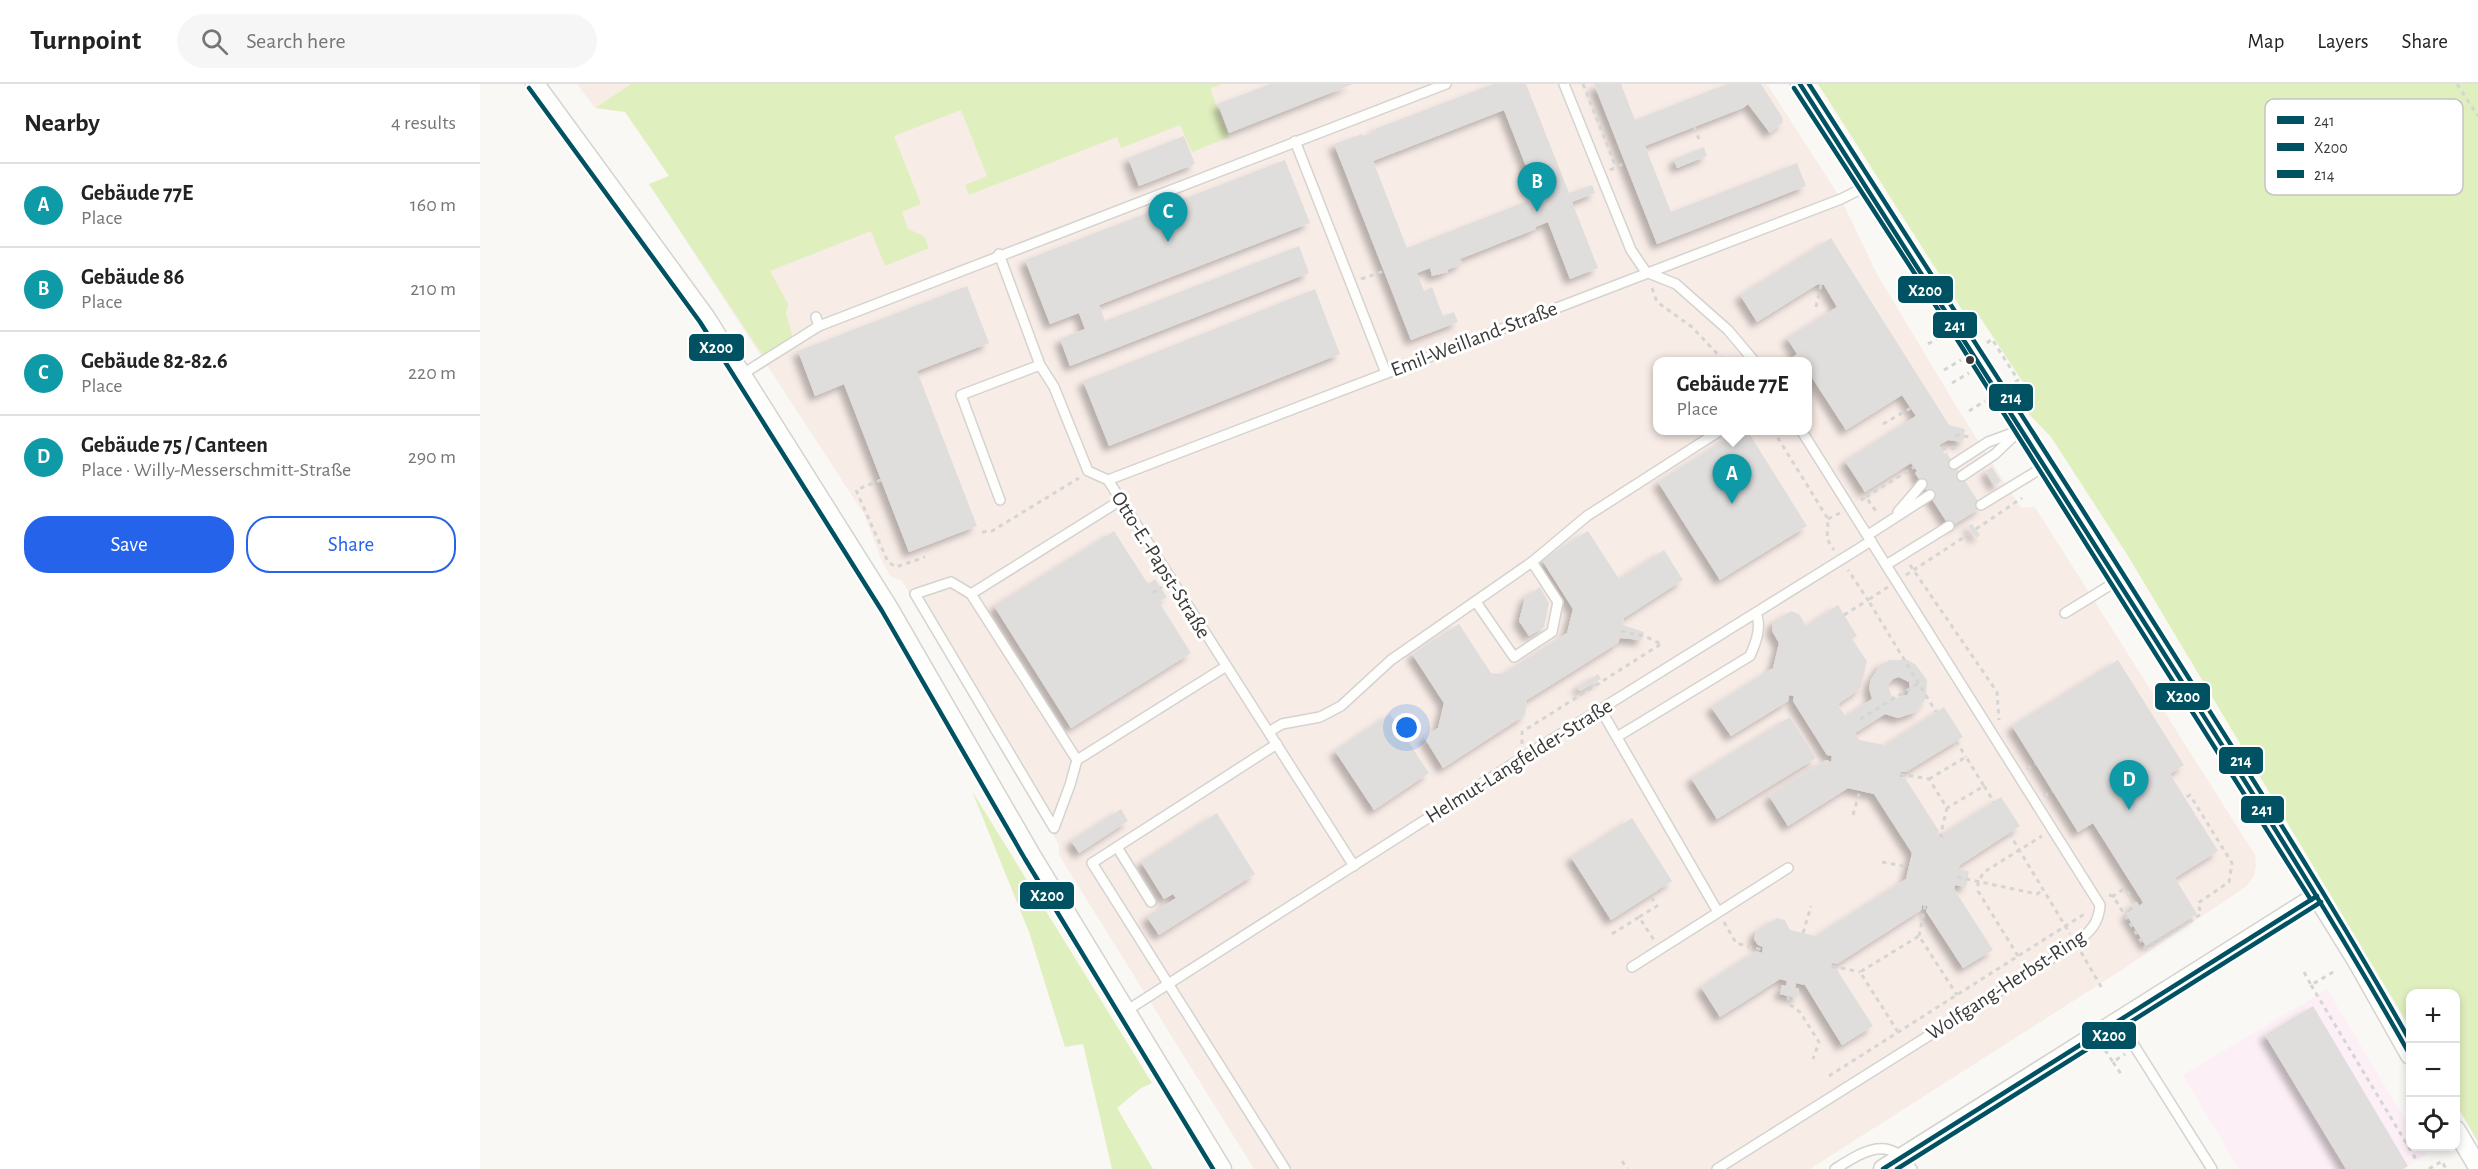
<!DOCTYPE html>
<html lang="en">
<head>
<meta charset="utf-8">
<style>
	body { margin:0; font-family:"Alegreya Sans",sans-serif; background:#f6f6f6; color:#222 }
	.controls { position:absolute; right:18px; bottom:18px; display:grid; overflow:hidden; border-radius:12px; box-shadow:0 3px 9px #0003 }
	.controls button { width:54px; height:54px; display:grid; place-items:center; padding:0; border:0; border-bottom:2px solid #e0e0e0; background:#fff; color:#222; font:30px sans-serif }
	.you { position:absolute; left:927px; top:644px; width:21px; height:21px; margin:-15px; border:4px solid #fff; border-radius:50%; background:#1a73e8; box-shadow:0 0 0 9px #1a73e833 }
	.badge { display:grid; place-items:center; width:39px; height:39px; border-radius:50%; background:#2563eb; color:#fff; font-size:20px; font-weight:700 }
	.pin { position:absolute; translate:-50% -50px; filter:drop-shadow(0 2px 3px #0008) }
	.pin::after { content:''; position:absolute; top:32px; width:21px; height:18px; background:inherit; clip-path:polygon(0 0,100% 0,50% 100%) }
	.popup { position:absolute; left:1173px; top:273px; width:159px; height:78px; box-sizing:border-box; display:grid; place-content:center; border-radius:12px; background:#fff; filter:drop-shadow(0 2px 4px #0005); font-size:20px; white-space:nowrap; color:#767676 }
	.popup b { font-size:22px; color:#222 }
	.popup::after { content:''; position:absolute; left:50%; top:100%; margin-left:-12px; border:12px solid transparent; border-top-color:#fff }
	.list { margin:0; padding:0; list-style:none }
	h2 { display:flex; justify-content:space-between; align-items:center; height:78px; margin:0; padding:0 24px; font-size:26px }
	h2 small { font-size:20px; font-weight:400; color:#767676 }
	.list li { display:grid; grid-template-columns:39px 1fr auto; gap:18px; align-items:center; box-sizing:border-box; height:84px; padding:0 24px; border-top:2px solid #e0e0e0 }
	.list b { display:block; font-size:22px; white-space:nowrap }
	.list p { margin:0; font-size:20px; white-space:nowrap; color:#767676 }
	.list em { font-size:20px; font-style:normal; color:#767676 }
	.actions { display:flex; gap:12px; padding:18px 24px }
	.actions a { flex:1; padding:14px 0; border:2px solid #2563eb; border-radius:24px; text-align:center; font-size:21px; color:#2563eb }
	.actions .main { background:#2563eb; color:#fff }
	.icon { flex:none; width:33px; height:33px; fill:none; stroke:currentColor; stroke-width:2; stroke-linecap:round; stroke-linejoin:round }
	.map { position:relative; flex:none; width:1998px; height:1085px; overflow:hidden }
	header { display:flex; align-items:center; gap:36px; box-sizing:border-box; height:84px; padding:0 30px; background:#fff; border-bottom:2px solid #e0e0e0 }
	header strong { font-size:28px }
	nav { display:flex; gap:33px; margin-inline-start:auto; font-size:21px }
	.search { width:420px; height:54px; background:#f6f6f6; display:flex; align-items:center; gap:15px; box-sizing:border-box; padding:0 21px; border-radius:33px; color:#767676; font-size:22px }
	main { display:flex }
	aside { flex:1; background:#fff }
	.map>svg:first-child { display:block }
</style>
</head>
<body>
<header>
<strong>Turnpoint</strong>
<div class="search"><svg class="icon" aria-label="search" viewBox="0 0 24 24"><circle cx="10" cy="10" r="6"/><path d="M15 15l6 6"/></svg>Search here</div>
<nav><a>Map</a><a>Layers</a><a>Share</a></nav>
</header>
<main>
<aside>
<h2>Nearby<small>4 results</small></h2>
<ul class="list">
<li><span class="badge" style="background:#0f9aa8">A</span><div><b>Gebäude 77E</b><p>Place</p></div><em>160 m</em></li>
<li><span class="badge" style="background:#0f9aa8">B</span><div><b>Gebäude 86</b><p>Place</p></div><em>210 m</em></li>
<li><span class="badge" style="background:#0f9aa8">C</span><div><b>Gebäude 82-82.6</b><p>Place</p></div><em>220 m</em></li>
<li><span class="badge" style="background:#0f9aa8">D</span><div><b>Gebäude 75 / Canteen</b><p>Place · Willy-Messerschmitt-Straße</p></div><em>290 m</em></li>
</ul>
<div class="actions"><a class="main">Save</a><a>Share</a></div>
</aside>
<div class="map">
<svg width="1998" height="1085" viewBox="0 0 1998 1085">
	<defs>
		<filter id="shadow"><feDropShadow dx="-5.5" dy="5.5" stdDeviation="3" flood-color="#0004"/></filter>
	</defs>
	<rect width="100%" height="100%" fill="#f9f8f4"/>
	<g fill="#f8ece7" fill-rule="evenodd">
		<path d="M97 0H151L115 24Z"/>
		<path d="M423 0H728L731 4 742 0H1287L1361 115 1397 190 1478 325 1541 424 1555 423 1775 771 1776 782 1774 792 1767 802 1634 891 1330 1085H774L579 771V761L422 497 410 492 401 475 384 430 169 100ZM1177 278H1327V346H1177Z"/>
	</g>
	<path fill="#fceff5" d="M1847 905 1930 1044V1062L1942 1063 1947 1071 1923 1085H1759L1703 991Z"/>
	<g fill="#e0efbe">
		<path d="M151 0H742L730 5 749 53 712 68 700 41 641 64 637 53 489 111 485 101 507 92 481 26 414 52 441 120 422 128 428 145 444 152 449 164 405 182 391 147 290 187 308 220 306 229 313 255 284 273 169 100 189 92 145 28 115 24Z"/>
		<path d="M1338 0H1998V1058L1976 1020V910H1930V944L1648 472 1571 353 1545 326 1534 308 1544 300 1498 230 1486 232Z"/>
		<path d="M492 707 672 999 661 1004 637 1024 673 1085H632L603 960 585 963 549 848Z"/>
	</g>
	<g fill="#e0dedd" fill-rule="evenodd" filter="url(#shadow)">
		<path d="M790 0H873L749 49 738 20Z"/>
		<path d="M1013 0H1046L1089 109 1112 101 1115 109 1092 118 1118 184 1090 195 1068 138 1055 143 1056 145 980 175 982 180 967 186 968 188 952 192 950 184 937 189 944 207 952 203 963 232 974 228 978 238 931 256 854 60 882 50 883 52 896 47 895 45ZM1024 26 1058 113 927 164 893 77Z"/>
		<path d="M1114 0H1141L1155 36 1247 0H1281L1302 33 1303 38 1290 49 1268 20 1263 24 1165 62 1191 128 1317 79 1326 102 1177 160Z"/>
		<path d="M704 52 715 80 659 102 648 74Z"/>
		<path d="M1224 63 1227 72 1197 84 1194 75Z"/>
		<path d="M805 76 830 139 619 221 625 237 819 162 829 189 590 282 580 255 605 245 599 229 570 240 545 176Z"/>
		<path d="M1351 154 1469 341 1485 345 1483 358 1468 356 1459 361 1465 370 1466 368 1502 423 1470 443 1435 389 1437 387 1431 379 1385 408 1365 377 1436 332 1422 311 1366 346 1331 292 1327 295V278H1311L1310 275 1317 270 1307 254 1357 223 1344 201 1338 200 1277 238 1260 211Z"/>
		<path d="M487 202 509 259 437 287 497 442 429 468 364 300 335 312 318 267Z"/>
		<path d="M835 205 860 270 629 362 603 297Z"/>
		<path d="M1260 346H1267L1327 442 1240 496 1178 398Z"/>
		<path d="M1512 383 1521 397 1514 402 1506 387Z"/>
		<path d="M1492 440 1500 451 1496 454 1488 442Z"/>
		<path d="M634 447 668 500 675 495 687 513 679 518 711 569 591 644 514 522Z"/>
		<path d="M1108 447 1139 495 1184 466 1203 496 1144 534 1143 541 1164 548 1162 556 1140 554 1138 559 1047 616 1045 631 963 684 944 653 958 644 964 619 932 570 979 540 1011 589 1023 590 1087 549 1093 525 1062 476Z"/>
		<path d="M1060 503 1069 519 1064 543 1049 552 1039 537 1045 513Z"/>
		<path d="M1358 521 1377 552 1372 555 1387 577 1380 605 1358 620 1365 632 1392 615 1389 604 1391 595 1401 580 1410 576H1428L1436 581 1447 596 1446 614 1436 628 1418 634 1405 630 1375 649 1379 656 1405 661 1464 623 1483 653 1426 688H1421L1419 693 1425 694 1459 747 1457 753 1463 754 1464 749 1521 713 1540 742 1480 781 1478 785 1489 787 1486 803 1475 801 1474 805 1513 866 1483 884 1446 827 1448 822 1442 821 1441 826 1357 880 1352 879 1351 884 1357 886 1393 942 1362 961 1325 901 1316 899 1315 904 1319 905 1317 914 1300 910 1302 901 1306 902 1307 897 1300 895 1240 933 1221 903 1276 867 1282 869 1283 863 1278 861 1274 855 1276 847 1297 834 1305 836 1310 846 1336 852 1426 795 1432 769 1394 710 1368 704 1308 742 1289 712 1346 676 1351 678 1352 672 1347 671 1313 617 1314 612 1309 611 1308 617 1251 652 1231 623 1293 584 1299 559 1292 547 1293 538 1311 527 1319 530 1326 542ZM1419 593 1429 598 1430 605 1427 611 1417 614 1411 611 1408 601 1413 595Z"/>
		<path d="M1638 576 1704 681 1690 690 1738 767 1695 794 1717 830 1666 862 1646 830 1654 825 1652 821 1654 819 1657 818 1659 822 1663 819 1661 815 1613 739 1598 748 1532 642Z"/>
		<path d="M1118 590 1121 595 1100 607 1097 603Z"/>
		<path d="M910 630 949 689 894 726 855 667Z"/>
		<path d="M1310 633 1336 674 1237 735 1211 694Z"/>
		<path d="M641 725 648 737 599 769 591 757Z"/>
		<path d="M737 729 775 790 679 851 667 833 696 814 693 810 684 815 661 778Z"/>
		<path d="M1152 734 1192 797 1131 836 1091 773Z"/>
		<path d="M1833 922 1928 1082 1923 1085H1866L1785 951Z"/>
	</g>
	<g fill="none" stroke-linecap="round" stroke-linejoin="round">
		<g stroke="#d4d3d0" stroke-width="12">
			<g id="service">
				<path d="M1084 0 1151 166 1166 188 1196 200 1248 246 1275 278"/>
				<path d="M815 57 906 289"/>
				<path d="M519 170 560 281 574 303 608 387 628 396 874 782"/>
				<path d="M336 233 339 242 966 0"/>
				<path d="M261 291 339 242"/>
				<path d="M1474 380 1508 358 1541 346"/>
				<path d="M1482 392 1515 370 1537 349"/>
				<path d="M628 396 1361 115 1387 102"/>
				<path d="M520 416 481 311 560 281"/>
				<path d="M641 416 491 510 597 676 745 583"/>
				<path d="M1501 421 1565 382"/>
				<path d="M1418 428 1442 400"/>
				<path d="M1388 451 1450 411"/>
				<path d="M1406 481 1469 442"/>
				<path d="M491 510 471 498 435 510 574 744 590 701 597 676"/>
				<path d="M996 518 1034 573 1072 548 1078 518 1052 478"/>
				<path d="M1585 529 1637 497"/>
				<path d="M1121 626 1238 828"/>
				<path d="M789 648 802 640 840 633 861 622 911 576 1052 478 1107 432 1241 346"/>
				<path d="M1137 653 1270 572C1276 558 1282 543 1276 529"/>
				<path d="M797 660 612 779 805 1085"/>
				<path d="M637 763 671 818"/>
				<path d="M1152 883 1308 784"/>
				<path d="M646 927 1042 674 1391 457"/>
				<path d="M1638 936 1732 1085"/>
				<path d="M1237 1085 1596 859C1610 848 1619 839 1620 821L1321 346"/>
				<path d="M1355 1085C1384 1067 1409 1050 1432 1085"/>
			</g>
		</g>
		<g stroke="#d4d3d0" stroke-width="21">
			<g id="minor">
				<path d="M55 0 226 234 408 523 551 771 742 1085"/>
				<path d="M1320 0 1467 226 1796 746 1877 877 1930 971"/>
				<path d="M1976 1046 1998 1083"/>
				<path d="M1403 1085 1837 812"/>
			</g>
		</g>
		<g stroke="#d5d5d4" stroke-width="3" stroke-dasharray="4.5 4.5" stroke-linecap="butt">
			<path d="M1103 0 1136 83"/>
			<path d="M1977 0 1998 32"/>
			<path d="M1214 43 1219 55"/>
			<path d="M1130 86 1145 79"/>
			<path d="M881 195 904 187"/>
			<path d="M1172 204 1177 218 1212 243 1245 278"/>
			<path d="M1336 223 1341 201"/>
			<path d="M1507 259 1512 255 1538 296 1534 299"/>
			<path d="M1448 260 1462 252"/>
			<path d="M1464 286 1481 276"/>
			<path d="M1472 299 1489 289"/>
			<path d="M1489 327 1505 317"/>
			<path d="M1403 340 1431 324"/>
			<path d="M1293 346 1348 435 1347 455 1354 466"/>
			<path d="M1475 351 1491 353"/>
			<path d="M1462 365 1475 364"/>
			<path d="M401 396 376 406 408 478 416 483 445 473"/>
			<path d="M1386 413 1434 383"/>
			<path d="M1381 416 1386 413 1398 430"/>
			<path d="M1348 435 1360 429"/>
			<path d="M1496 445 1542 414"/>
			<path d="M502 448 512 447 599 394"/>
			<path d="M1430 481 1517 608 1519 636"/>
			<path d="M1426 491 1492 448"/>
			<path d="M1408 503 1388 516 1456 628"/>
			<path d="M673 509 682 503"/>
			<path d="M1364 531 1388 516 1368 486"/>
			<path d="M1141 547 1164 552 1181 560"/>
			<path d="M1380 635 1439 599"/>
			<path d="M1476 657 1486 673"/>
			<path d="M1042 660V648L1181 560"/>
			<path d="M1547 685 1556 680"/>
			<path d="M1420 690 1449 695 1467 724 1460 753"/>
			<path d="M1449 695 1486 673 1504 702 1467 724"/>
			<path d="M1504 702 1514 718"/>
			<path d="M1564 712 1573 707"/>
			<path d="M1373 731 1380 706"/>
			<path d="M1529 749 1590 850"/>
			<path d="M1402 778 1428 783"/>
			<path d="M1477 793 1557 810 1564 806"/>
			<path d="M1629 811 1633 812 1666 865 1721 830 1718 819 1749 798 1752 779 1710 711 1705 714"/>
			<path d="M1632 813 1642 806 1647 807 1654 819"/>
			<path d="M1159 833 1177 822 1170 811"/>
			<path d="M1244 838 1256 859 1283 866"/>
			<path d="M1323 849 1331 822"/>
			<path d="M1132 850 1159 833 1174 856"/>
			<path d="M1439 852 1445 822"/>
			<path d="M1601 868 1623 906"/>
			<path d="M1538 872 1498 807V798L1504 788 1562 752"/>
			<path d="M1352 882 1380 888"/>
			<path d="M1824 888 1831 901 1855 887"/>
			<path d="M1831 901 1937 1077"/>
			<path d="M1308 912 1309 920 1320 928 1339 958 1333 975"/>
			<path d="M1418 948 1380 888 1439 852 1477 911"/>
			<path d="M1625 966 1633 978 1645 970"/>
			<path d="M1633 978 1641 990"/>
			<path d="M1349 992 1606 829"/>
			<path d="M1142 1077 1147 1085"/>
			<path d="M1949 1085 1962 1077 1966 1085"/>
		</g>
		<use href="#service" stroke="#fefefd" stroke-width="9"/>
		<use href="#minor" stroke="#fefefd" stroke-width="18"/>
		<g stroke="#fff" stroke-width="9">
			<g id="bus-1">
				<path d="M1320 0C1438 182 1555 365 1671 549 1759 688 1849 827 1930 971"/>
				<path d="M1403 1085 1837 812"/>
			</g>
		</g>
		<g stroke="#fff" stroke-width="9">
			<g id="bus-2">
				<path d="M49 4 220 238 402 527 545 775 733 1085"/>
				<path d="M1314 4 1461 230 1831 816"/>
				<path d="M1417 1085 1841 818"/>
			</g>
		</g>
		<g stroke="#fff" stroke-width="9">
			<path id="bus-3" d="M1329 0C1448 183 1565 366 1681 550 1766 685 1852 818 1930 957"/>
		</g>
		<use href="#bus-1" stroke="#005262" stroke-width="4.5"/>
		<use href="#bus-2" stroke="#005262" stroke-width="4.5"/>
		<use href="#bus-3" stroke="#005262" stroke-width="4.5"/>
	</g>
	<circle fill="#3a3937" stroke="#fff" stroke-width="2" cx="1490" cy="276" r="5"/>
	<g text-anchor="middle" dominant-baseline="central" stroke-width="6" stroke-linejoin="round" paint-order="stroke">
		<g font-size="21" fill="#3a3937" stroke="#fff">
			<text transform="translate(994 255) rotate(-21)">Emil-Weilland-Straße</text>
			<text transform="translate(681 481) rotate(58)">Otto-E.-Papst-Straße</text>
			<text transform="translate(1039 677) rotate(-32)">Helmut-Langfelder-Straße</text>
			<text transform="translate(1526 901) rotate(-33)">Wolfgang-Herbst-Ring</text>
		</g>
	</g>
	<rect x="1785" y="15" width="198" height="96" rx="9" fill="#fff" stroke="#c4c4c3" stroke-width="1.5"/>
	<rect x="1797" y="32" width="27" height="8" fill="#005262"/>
	<rect x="1797" y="59" width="27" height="8" fill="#005262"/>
	<rect x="1797" y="86" width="27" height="8" fill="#005262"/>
	<g font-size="16" fill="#3a3937">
		<text x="1834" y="42">241</text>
		<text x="1834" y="69">X200</text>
		<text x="1834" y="96">214</text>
	</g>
	<g stroke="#fff" stroke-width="2">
		<rect x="1417" y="191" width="57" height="29" rx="6" fill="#005262"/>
		<rect x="1452" y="227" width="46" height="28" rx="6" fill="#005262"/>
		<rect x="208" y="249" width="57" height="29" rx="6" fill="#005262"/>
		<rect x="1508" y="299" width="46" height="29" rx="6" fill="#005262"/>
		<rect x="1674" y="598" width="57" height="29" rx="6" fill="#005262"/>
		<rect x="1738" y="662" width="46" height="29" rx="6" fill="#005262"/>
		<rect x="1760" y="711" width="45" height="29" rx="6" fill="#005262"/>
		<rect x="539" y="797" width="56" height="29" rx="6" fill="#005262"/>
		<rect x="1601" y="937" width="56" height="29" rx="6" fill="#005262"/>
	</g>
	<g font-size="16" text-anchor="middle" font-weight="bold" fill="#fff">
		<text x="1445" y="212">X200</text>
		<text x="1475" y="247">241</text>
		<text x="236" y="269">X200</text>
		<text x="1531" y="319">214</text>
		<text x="1703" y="618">X200</text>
		<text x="1761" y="682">214</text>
		<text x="1782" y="731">241</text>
		<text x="567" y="817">X200</text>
		<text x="1629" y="957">X200</text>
	</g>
</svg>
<div class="controls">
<button>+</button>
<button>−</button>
<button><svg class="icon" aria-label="locate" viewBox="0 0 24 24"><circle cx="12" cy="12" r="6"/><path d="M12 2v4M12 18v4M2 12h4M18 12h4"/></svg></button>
</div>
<div class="you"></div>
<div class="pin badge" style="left:1252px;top:420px;background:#0f9aa8">A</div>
<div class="popup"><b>Gebäude 77E</b>Place</div>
<div class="pin badge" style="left:1057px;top:128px;background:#0f9aa8">B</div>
<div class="pin badge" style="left:688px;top:158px;background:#0f9aa8">C</div>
<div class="pin badge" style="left:1649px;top:726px;background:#0f9aa8">D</div>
</div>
</main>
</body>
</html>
